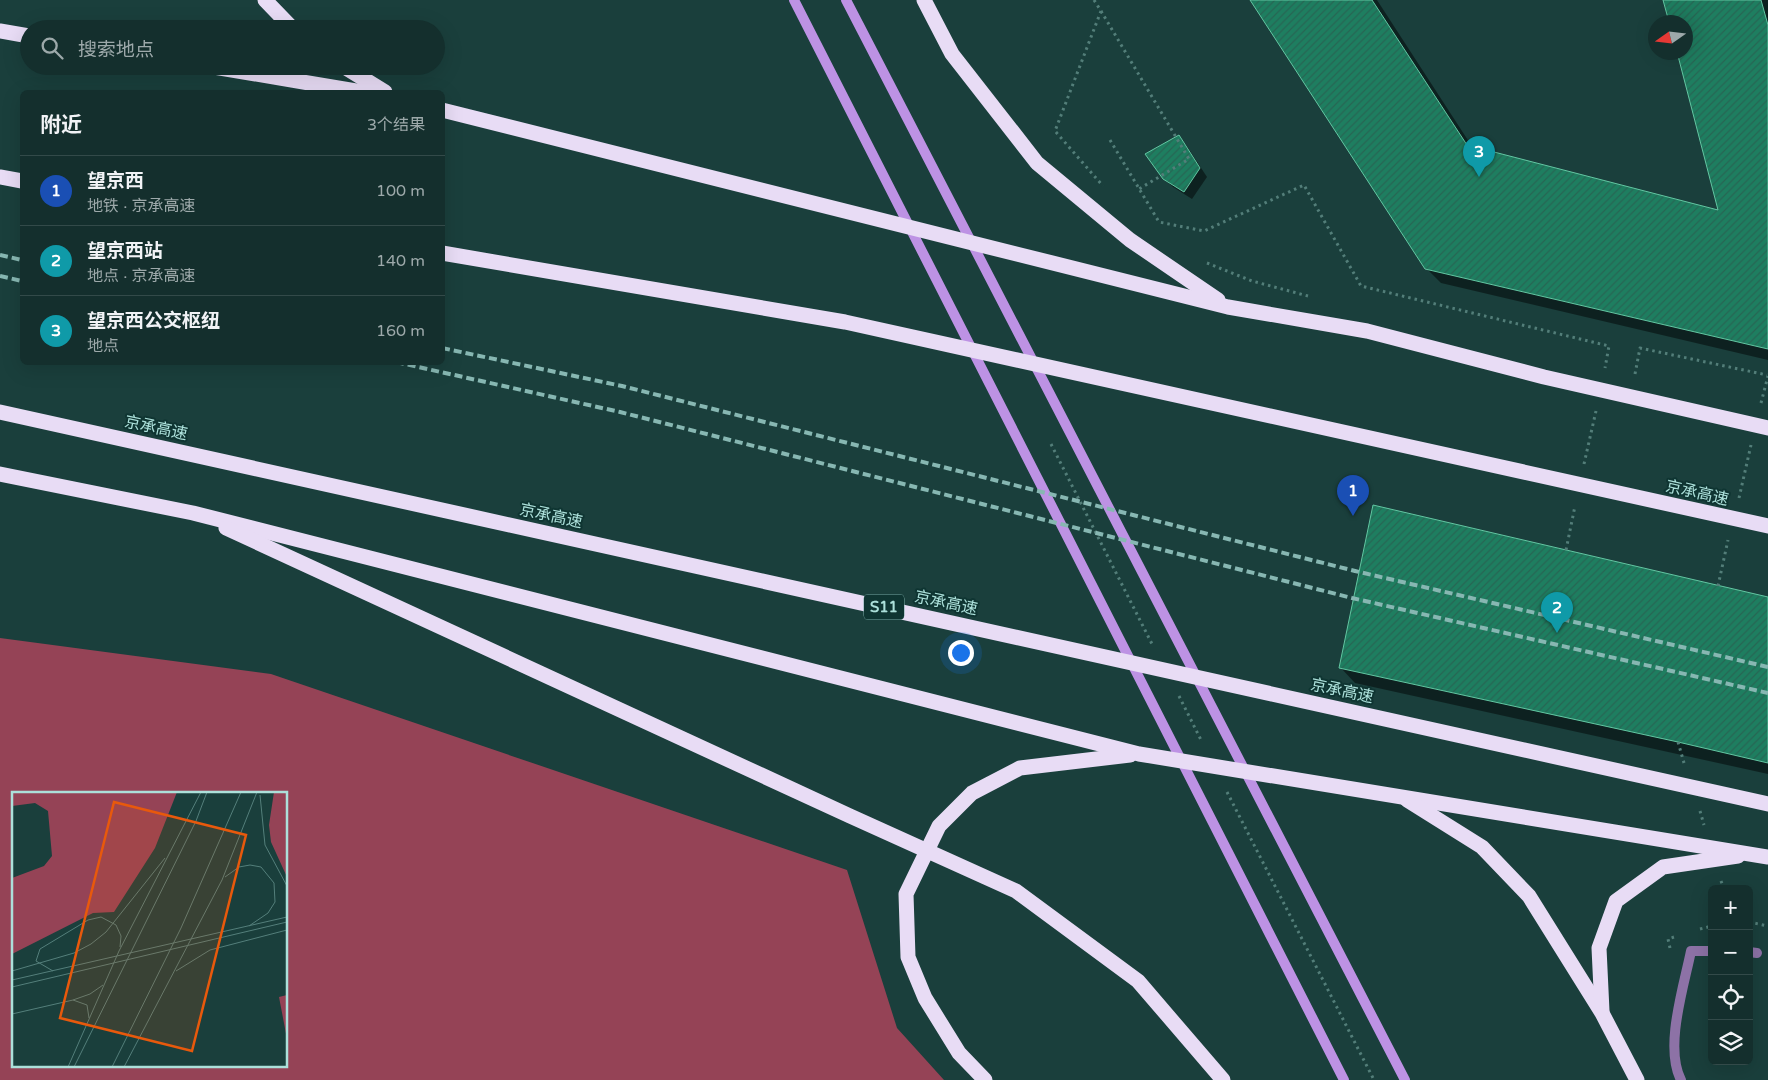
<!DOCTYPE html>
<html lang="zh">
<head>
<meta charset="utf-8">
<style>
	body { margin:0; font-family:"Varela Round","Noto Sans SC",sans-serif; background:#213b39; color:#f1f3f6 }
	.controls { position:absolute; right:15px; bottom:15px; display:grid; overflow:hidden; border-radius:8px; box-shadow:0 5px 20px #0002 }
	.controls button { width:45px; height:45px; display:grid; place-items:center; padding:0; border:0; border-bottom:1px solid #334a49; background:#142f2d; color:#f1f3f6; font:25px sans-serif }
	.compass { position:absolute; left:1648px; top:15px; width:45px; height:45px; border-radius:50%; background:#142f2d; box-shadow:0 5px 20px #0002; rotate:256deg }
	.you { position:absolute; left:960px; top:652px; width:18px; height:18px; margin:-12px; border:4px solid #fff; border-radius:50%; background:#1a73e8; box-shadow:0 0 0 8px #1a73e833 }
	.badge { display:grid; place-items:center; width:32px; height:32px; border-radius:50%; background:#f39aab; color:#fff; font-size:16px; font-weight:700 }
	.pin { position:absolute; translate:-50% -41px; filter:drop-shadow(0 1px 2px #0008) }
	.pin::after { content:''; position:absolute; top:26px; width:18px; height:15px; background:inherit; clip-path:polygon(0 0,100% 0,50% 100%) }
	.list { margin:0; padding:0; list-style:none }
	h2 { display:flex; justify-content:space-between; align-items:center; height:65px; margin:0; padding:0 20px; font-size:21px }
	h2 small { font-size:16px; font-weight:400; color:#9da9aa }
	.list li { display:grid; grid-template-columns:32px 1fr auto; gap:15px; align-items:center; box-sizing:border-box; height:70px; padding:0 20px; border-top:1px solid #334a49 }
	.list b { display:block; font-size:19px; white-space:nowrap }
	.list p { margin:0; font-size:16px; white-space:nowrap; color:#9da9aa }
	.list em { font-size:16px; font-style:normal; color:#9da9aa }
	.icon { flex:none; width:28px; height:28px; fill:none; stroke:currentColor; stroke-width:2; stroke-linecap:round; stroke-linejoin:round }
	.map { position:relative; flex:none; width:1768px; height:1080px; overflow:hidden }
	.search { position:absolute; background:#142f2d; box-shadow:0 5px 20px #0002; left:20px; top:20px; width:425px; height:55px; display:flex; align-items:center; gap:12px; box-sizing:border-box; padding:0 18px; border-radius:28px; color:#9da9aa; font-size:19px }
	.panel { position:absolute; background:#142f2d; box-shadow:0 5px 20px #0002; left:20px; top:90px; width:425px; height:275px; border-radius:8px }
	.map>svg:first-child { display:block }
</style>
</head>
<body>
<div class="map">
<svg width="1768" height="1080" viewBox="0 0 1768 1080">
	<defs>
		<pattern id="building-hatch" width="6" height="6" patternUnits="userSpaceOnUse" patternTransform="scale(1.25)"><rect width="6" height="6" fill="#1e7e60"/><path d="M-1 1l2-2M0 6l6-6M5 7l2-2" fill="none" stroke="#276654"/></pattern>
	</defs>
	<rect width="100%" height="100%" fill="#1a3f3c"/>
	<path fill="#954356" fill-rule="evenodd" d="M0 638 271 674 847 870 897 1028 944 1080H0ZM14 794H286V1066H14Z"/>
	<g fill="#0007">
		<path d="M1252 0H1377L1473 148 1720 211 1686 52V22H1671L1665 0H1768V360L1441 283 1426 268Z"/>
		<path d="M1179 137 1186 145 1207 177 1192 199 1173 187 1164 179Z"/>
		<path d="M1768 598V774L1355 683 1340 667Z"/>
	</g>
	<g fill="url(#building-hatch)" stroke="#63c6a2">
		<path d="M1250 0H1372L1467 145 1718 210 1677 52H1686V22H1669L1663 0H1761L1768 25V349L1425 269Z"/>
		<path d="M1179 135 1200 168 1184 192 1163 179 1145 154Z"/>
		<path d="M1373 505 1768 597V763L1678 742 1339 668Z"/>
	</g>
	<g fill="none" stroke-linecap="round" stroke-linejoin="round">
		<g stroke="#537e79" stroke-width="3" stroke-dasharray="2.5 4" stroke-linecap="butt">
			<path d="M1094 0 1101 11 1055 131 1103 186"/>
			<path d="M1101 11 1189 159 1139 189"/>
			<path d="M1110 140 1159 222 1204 231 1304 185 1361 286 1609 346 1605 368"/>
			<path d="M1207 263 1252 281 1308 296"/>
			<path d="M1635 374 1640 348 1767 375"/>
			<path d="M1761 403 1768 376"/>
			<path d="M1051 444 1152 644"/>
			<path d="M1584 464 1596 411"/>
			<path d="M1739 498 1751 445"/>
			<path d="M1566 550 1575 506"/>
			<path d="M1718 586 1728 540"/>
			<path d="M1179 696 1202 742"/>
			<path d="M1678 742 1684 763"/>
			<path d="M1227 792 1374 1080"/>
			<path d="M1700 811 1704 825"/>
			<path d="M1721 881 1724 889"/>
			<path d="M1749 922 1768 926"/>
			<path d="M1700 929 1712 926"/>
			<path d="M1670 948 1668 939 1677 936"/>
		</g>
		<g stroke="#8d72a6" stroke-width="10">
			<path d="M1749 952 1757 953"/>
			<path d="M1681 1080C1664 1047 1684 986 1691 951H1712"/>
		</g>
		<g stroke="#bd92e4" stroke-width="10">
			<path d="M794 0 1344 1080"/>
			<path d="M846 0 1405 1080"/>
		</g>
		<g stroke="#e8dcf5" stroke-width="15">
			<path d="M265 0 293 29"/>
			<path d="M924 0 952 54 1037 163 1130 240 1218 300"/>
			<path d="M0 31 29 36"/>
			<path d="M208 66 362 92"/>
			<path d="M343 66 385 92"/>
			<path d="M442 110 1228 307 1367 331 1544 377 1768 428"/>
			<path d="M0 177 22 181"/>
			<path d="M442 253 845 322 1768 526"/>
			<path d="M0 412 1768 804"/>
			<path d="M0 474 193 513 1139 754 1768 857"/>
			<path d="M226 528 850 816 1016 891 1138 981 1223 1080"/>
			<path d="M1407 800 1482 847 1529 896 1602 1013 1637 1080"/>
			<path d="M1602 1011 1599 948 1616 901 1663 867 1738 856"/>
			<path d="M985 1080 959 1053 925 998 908 957 906 894 939 826 972 793 1020 768 1130 755"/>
		</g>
		<g stroke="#87b7b2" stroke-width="4" stroke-dasharray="8 4" stroke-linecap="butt">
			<path d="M0 255 22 260"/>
			<path d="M0 276 22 281"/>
			<path d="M442 348 622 386 1355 571 1768 667"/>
			<path d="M396 362 620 412 1352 598 1768 693"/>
		</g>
	</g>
	<g text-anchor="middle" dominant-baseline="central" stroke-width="4" stroke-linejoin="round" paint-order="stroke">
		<rect fill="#0f3532" stroke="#7dada8" stroke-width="1" x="864" y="594.5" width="40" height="25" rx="4"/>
		<g font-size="15" font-weight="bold" fill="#ace0da">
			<text x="884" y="607">S11</text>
		</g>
		<g font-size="16" fill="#ace0da" stroke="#0f3532">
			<text transform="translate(156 428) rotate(12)">京承高速</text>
			<text transform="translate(1697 493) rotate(13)">京承高速</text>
			<text transform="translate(551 516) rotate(12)">京承高速</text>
			<text transform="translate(946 603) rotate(12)">京承高速</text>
			<text transform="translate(1342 691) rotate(12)">京承高速</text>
		</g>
	</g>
	<g transform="translate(12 792)">
		<rect width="275" height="275" fill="#1a3f3c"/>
		<path d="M0 0H165L143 56 102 120 81 121 0 162V86L32 74 40 64 36 19 23 11 0 14Z" fill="#954356"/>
		<path d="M262 0H275V85L259 50 257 33ZM275 203V247L267 205Z" fill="#954356"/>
		<path fill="none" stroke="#547f7b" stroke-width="1" d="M248 3 253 53 275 94M213 85 227 75 238 73 249 75 262 91 263 110 256 121 237 134M0 179 62 161 79 152 94 140 153 66M41 179 24 169 28 157 76 128 89 125 104 133 109 144 108 155M164 179 198 158 275 138M0 188 275 125M0 195 275 130M61 208 75 213 77 226M0 222 61 208 78 202 91 193M56 275 107 159 189 0M62 275 184 29 195 0M100 275 169 136 229 0M112 275 210 88 245 0"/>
		<path fill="#e8590c" fill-opacity="0.15" stroke="#e8590c" stroke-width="2.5" d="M102 10 234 43 180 259 48 226Z"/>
		<rect width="275" height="275" fill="none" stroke="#ace0da" stroke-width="2.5"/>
	</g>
</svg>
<div class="controls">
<button>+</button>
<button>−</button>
<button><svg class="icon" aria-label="locate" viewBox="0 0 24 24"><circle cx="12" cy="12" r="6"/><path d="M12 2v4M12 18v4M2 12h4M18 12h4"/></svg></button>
<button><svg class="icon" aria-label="layers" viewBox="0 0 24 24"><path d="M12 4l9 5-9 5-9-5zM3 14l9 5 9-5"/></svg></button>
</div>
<svg class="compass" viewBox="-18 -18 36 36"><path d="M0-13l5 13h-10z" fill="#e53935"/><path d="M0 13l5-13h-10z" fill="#9da9aa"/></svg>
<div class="you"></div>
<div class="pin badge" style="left:1353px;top:516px;background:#1a4fb4">1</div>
<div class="pin badge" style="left:1557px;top:633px;background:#0f9aa8">2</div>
<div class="pin badge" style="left:1479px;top:177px;background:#0f9aa8">3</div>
<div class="search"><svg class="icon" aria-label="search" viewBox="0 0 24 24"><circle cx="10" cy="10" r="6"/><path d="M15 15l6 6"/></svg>搜索地点</div>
<section class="panel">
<h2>附近<small>3个结果</small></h2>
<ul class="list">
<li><span class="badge" style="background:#1a4fb4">1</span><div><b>望京西</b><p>地铁 · 京承高速</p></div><em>100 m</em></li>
<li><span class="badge" style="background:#0f9aa8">2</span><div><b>望京西站</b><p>地点 · 京承高速</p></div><em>140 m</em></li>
<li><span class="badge" style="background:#0f9aa8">3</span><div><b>望京西公交枢纽</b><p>地点</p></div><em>160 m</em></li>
</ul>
</section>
</div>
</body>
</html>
